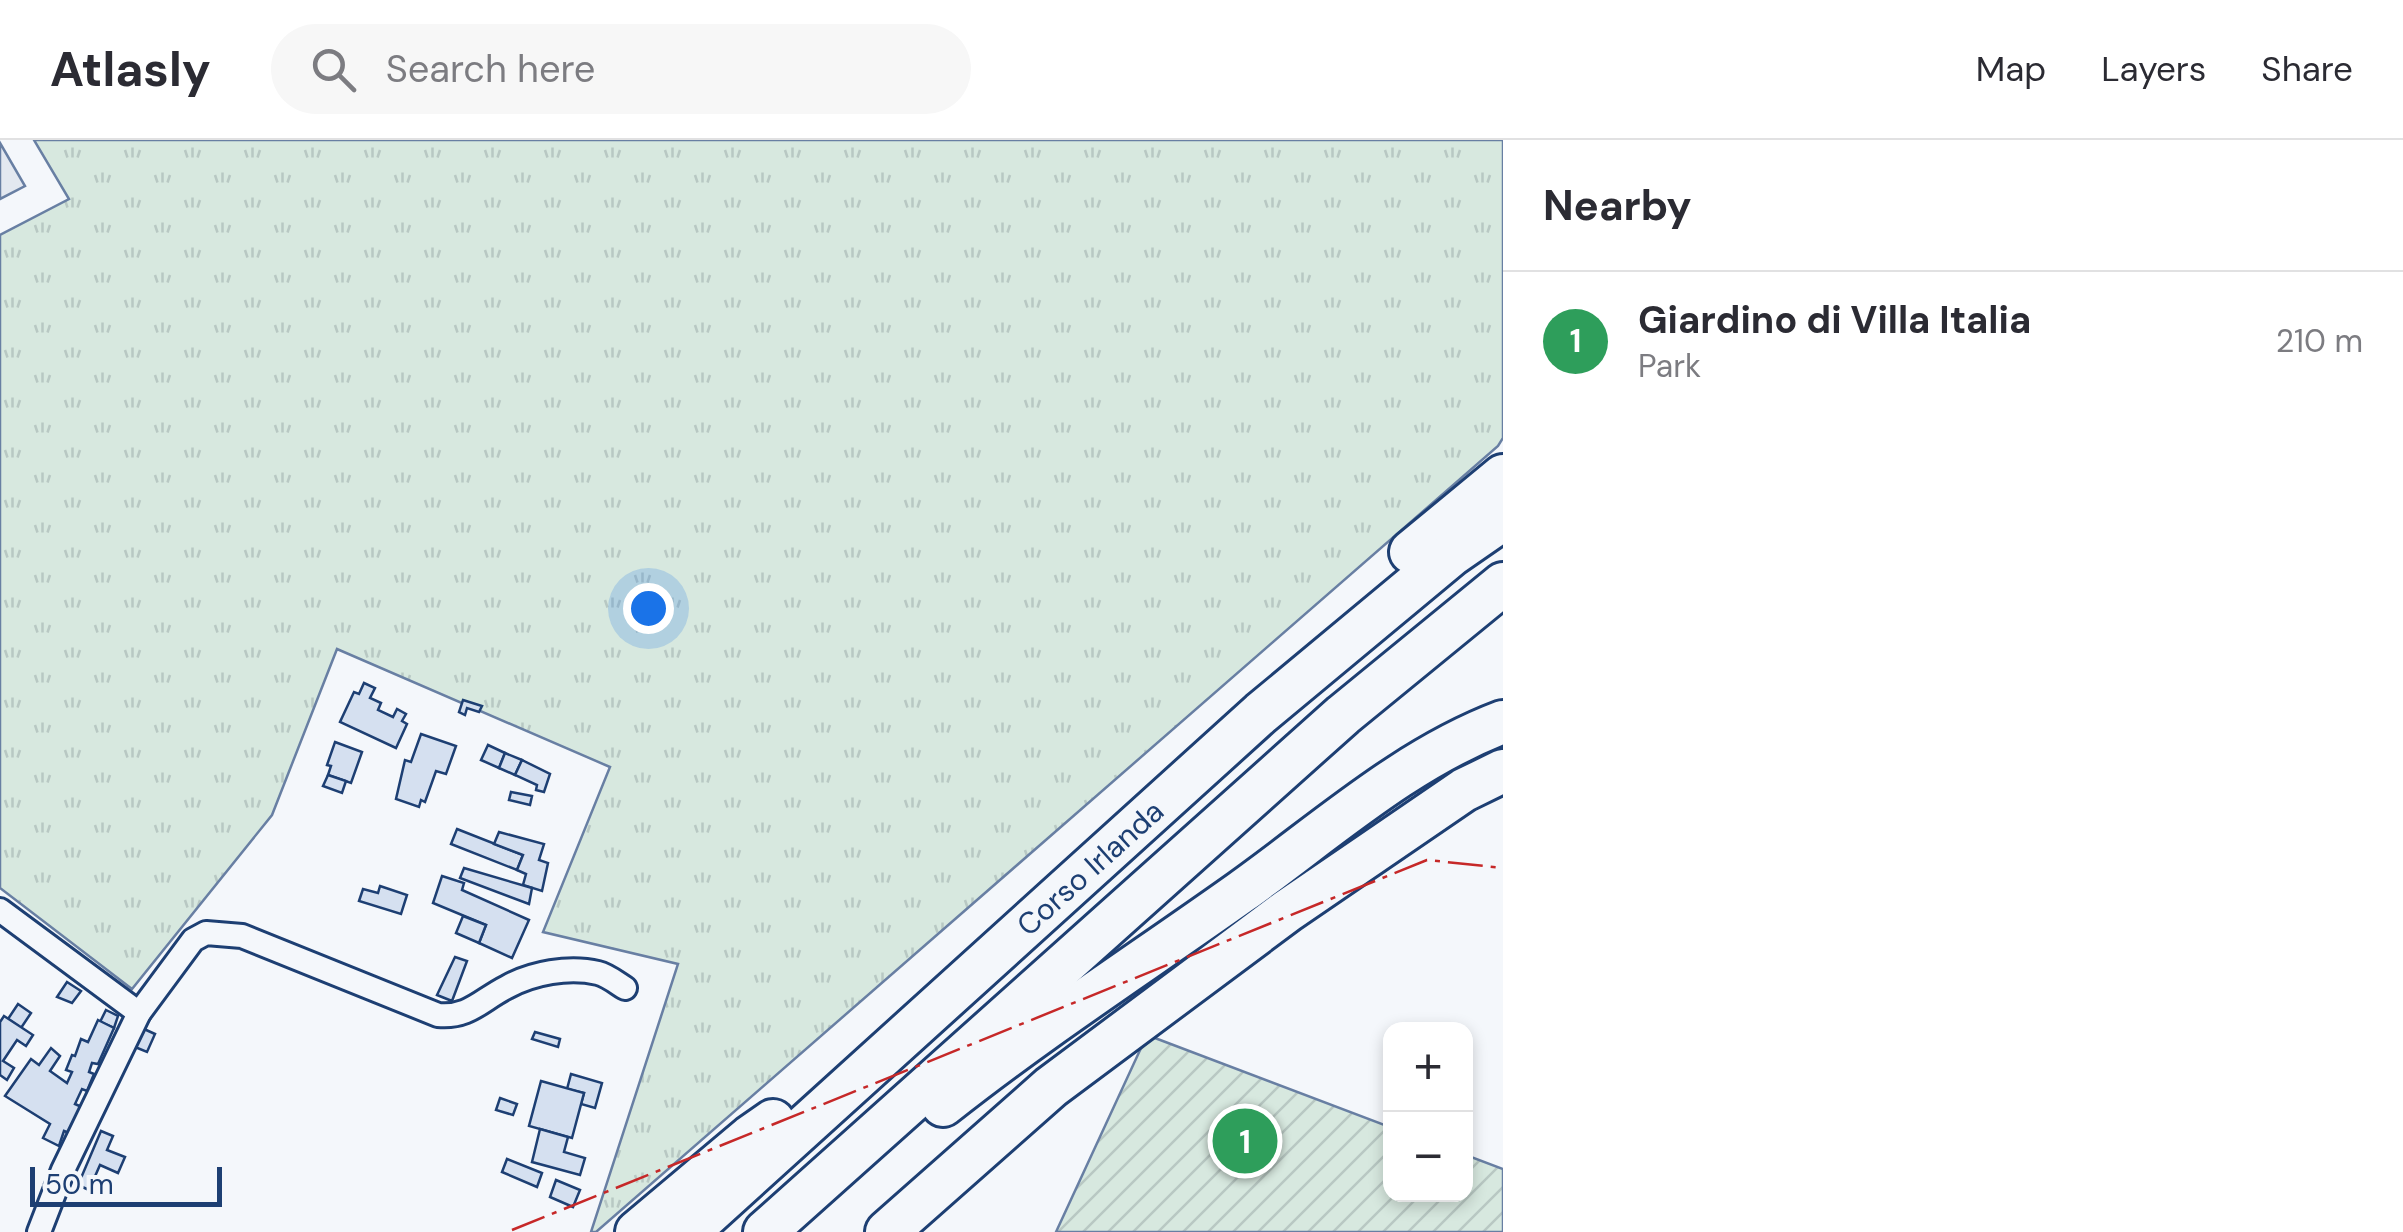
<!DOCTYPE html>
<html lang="en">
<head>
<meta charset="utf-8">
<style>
	body { margin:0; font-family:"DM Sans",sans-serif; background:#f7f7f7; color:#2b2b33 }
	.controls { position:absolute; right:30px; bottom:30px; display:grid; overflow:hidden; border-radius:20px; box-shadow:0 5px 15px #0003 }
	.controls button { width:90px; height:90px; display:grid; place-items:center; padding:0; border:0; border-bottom:2px solid #e1e1e2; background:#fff; color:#2b2b33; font:50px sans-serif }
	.scale { position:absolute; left:30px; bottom:25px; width:192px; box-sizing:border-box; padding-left:10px; border:5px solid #1d3f73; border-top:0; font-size:28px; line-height:35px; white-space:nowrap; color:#1d3f73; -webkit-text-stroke:8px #f4f7fb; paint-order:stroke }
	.you { position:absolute; left:648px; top:468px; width:35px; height:35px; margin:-25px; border:8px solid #fff; border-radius:50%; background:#1a73e8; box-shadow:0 0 0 15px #1a73e833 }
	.badge { display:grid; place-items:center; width:65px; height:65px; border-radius:50%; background:#c62828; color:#fff; font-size:32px; font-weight:700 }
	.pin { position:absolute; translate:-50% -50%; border:5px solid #fff; box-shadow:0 2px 10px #0006 }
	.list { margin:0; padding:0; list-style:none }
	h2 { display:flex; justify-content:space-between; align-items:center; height:130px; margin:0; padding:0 40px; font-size:42px }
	h2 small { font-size:32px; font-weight:400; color:#7c7c81 }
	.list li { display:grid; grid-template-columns:65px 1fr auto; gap:30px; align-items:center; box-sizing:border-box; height:140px; padding:0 40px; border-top:2px solid #e1e1e2 }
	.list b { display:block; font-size:38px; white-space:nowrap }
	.list p { margin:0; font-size:32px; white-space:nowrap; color:#7c7c81 }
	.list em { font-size:32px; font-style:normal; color:#7c7c81 }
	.icon { flex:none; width:55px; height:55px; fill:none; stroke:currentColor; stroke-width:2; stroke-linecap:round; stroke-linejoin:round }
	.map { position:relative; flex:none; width:1503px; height:1092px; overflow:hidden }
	header { display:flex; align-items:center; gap:60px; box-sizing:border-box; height:140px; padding:0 50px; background:#fff; border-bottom:2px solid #e1e1e2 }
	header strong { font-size:48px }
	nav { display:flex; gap:55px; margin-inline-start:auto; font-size:35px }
	.search { width:700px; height:90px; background:#f7f7f7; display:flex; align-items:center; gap:25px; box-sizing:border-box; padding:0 35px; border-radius:55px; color:#7c7c81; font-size:38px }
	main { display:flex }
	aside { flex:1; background:#fff }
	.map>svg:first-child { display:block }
</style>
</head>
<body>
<header>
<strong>Atlasly</strong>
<div class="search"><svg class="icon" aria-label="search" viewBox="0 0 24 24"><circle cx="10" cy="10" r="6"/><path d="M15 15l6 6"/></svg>Search here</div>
<nav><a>Map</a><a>Layers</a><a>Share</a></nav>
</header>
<main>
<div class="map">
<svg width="1503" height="1092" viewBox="0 0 1503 1092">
	<defs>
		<pattern id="grass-tufts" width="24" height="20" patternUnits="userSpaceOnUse" patternTransform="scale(2.5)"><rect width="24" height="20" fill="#d7e8df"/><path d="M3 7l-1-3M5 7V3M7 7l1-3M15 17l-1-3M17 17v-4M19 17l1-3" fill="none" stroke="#b8c8c3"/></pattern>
		<pattern id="garden-furrows" width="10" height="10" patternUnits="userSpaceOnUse" patternTransform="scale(2.5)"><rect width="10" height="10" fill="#d7e8df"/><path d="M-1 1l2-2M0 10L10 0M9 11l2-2" fill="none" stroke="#b8c8c3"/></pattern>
	</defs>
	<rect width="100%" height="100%" fill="#f4f7fb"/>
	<path fill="url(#grass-tufts)" stroke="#687fa3" stroke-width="2.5" d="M34 0H1503V298L1498 306 596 1092H591L678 824 543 792 610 627 337 509 272 675 132 849 0 748V95L69 59Z"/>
	<path fill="url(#garden-furrows)" stroke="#687fa3" stroke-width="2.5" d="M1147 895 1390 987V1054H1466V1015L1503 1029V1092H1056Z"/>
	<path fill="#e3e8f0" stroke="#687fa3" stroke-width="2.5" d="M0 3 25 46 0 59Z"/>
	<g fill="#d5e0f0" stroke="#1d3f73" stroke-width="2.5">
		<path d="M364 543 375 548 370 558 381 563 378 570 393 577 397 569 406 574 402 581 407 584 396 608 340 582 354 552 359 554Z"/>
		<path d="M463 560 482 566 479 572 467 568 465 575 459 572Z"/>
		<path d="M421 594 456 606 446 634 436 631 425 662 421 660 419 667 396 659 405 620 411 622Z"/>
		<path d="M335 602 362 612 351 643 328 635 331 626 327 625Z"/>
		<path d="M488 605 505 613 499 628 481 620Z"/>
		<path d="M505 613 522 620 515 635 499 628Z"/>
		<path d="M522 620 550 634 544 652 536 650 537 645 515 635Z"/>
		<path d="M328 635 346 641 342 653 323 646Z"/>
		<path d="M511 652 532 656 530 665 509 660Z"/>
		<path d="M457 689 523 715 517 730 451 704Z"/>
		<path d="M499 692 544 704 539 720 548 723 542 751 523 745 526 734 517 730 523 715 494 704Z"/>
		<path d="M464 728 532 748 529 764 460 738Z"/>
		<path d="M442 736 464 743 462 750 529 780 512 818 479 803 486 785 433 763Z"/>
		<path d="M380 746 407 755 401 774 359 761 363 749 378 753Z"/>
		<path d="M463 776 486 785 479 803 456 793Z"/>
		<path d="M455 817 467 821 452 861 437 855Z"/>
		<path d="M67 842 81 851 72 863 57 857Z"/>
		<path d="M18 864 31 873 21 888 8 879Z"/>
		<path d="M106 870 118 876 114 888 100 882Z"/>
		<path d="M4 876 33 895 26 906 17 900 3 921 14 928 7 940 0 935V882Z"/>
		<path d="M98 880 114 888 98 924 92 923 89 932 94 934 87 951 82 949 75 964 84 968 72 994 64 991 59 1006 43 998 50 984 5 956 31 919 39 925 51 908 60 916 50 931 67 943 72 932 66 930 72 915 75 916 81 899 88 902Z"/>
		<path d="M144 889 155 894 147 912 135 907Z"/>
		<path d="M535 892 560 899 558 907 532 899Z"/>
		<path d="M571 934 602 943 595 968 581 964 584 953 567 949Z"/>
		<path d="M541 941 584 953 572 998 529 986Z"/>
		<path d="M500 958 517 964 513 975 496 970Z"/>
		<path d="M540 989 568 997 564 1012 585 1018 580 1035 532 1022Z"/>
		<path d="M101 991 113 996 107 1010 125 1017 118 1033 100 1025 89 1050 78 1045Z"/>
		<path d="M507 1019 542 1033 537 1047 502 1032Z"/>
		<path d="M556 1040 580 1050 573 1067 550 1057Z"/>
	</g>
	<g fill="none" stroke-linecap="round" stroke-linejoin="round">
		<g stroke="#1d3f73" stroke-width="28">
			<g id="street">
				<path d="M0 770 139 873"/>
				<path d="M39 1092 63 1030 139 873 193 800 206 793 242 796 438 875C469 878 481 860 507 847 532 833 569 826 598 833 607 835 617 843 625 848"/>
			</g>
		</g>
		<g stroke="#1d3f73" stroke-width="48">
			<g id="highway">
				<path d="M1411 412 1503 336"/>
				<path d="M943 965C1039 889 1141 823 1241 752 1325 692 1405 619 1503 582"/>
				<path d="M637 1092 750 997 773 981"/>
				<path d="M688 1092 1261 573 1451 415 1503 379"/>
				<path d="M765 1092 1343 575 1503 444"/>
				<path d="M887 1092 1051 947 1287 771 1464 650 1503 631"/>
			</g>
		</g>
		<use href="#street" stroke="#f4f7fb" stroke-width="22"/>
		<use href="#highway" stroke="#f4f7fb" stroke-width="42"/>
		<path stroke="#c62828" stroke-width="2.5" stroke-dasharray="35 8 5 8" stroke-linecap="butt" d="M512 1090 1427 720 1503 728"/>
	</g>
	<g text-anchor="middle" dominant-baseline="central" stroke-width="8" stroke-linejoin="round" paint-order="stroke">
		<g font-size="30" fill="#1d3f73" stroke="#f4f7fb">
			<text transform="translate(1090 728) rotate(-42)">Corso Irlanda</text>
		</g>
	</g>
</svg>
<div class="controls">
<button>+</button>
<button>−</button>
</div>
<div class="scale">50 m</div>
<div class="you"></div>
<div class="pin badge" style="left:1245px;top:1001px;background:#2e9e5b">1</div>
</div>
<aside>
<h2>Nearby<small></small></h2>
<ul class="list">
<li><span class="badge" style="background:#2e9e5b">1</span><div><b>Giardino di Villa Italia</b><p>Park</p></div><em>210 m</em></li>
</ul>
</aside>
</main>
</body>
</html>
